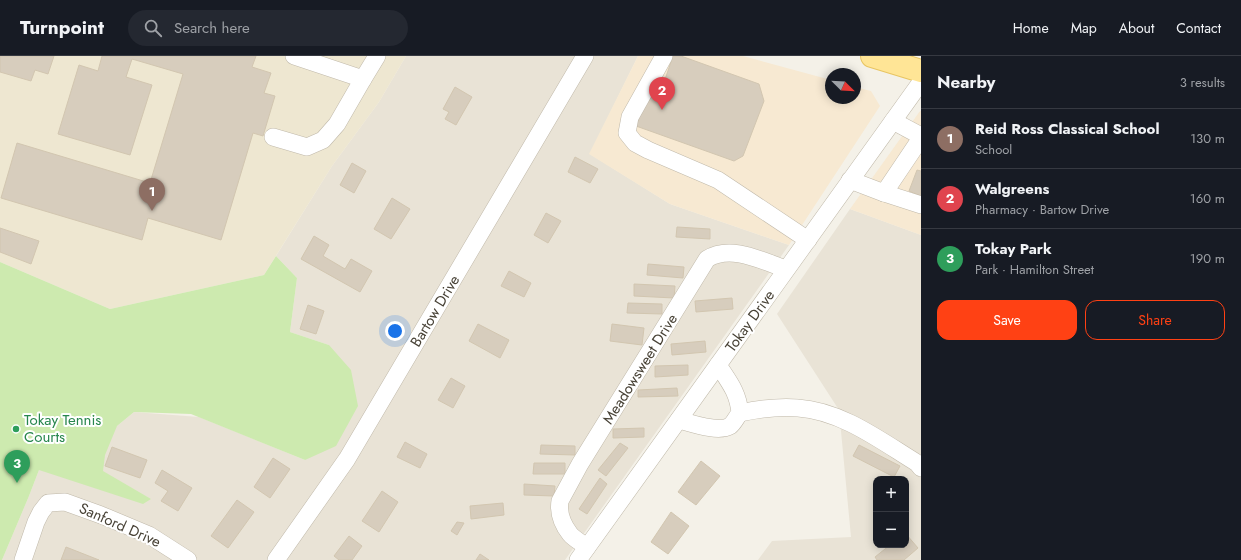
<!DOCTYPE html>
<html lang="en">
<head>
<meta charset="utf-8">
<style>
	body { margin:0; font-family:Jost,sans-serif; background:#242831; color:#f1f3f6 }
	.controls { position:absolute; right:12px; bottom:12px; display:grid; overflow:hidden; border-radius:8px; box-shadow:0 2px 10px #0003 }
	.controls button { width:36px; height:36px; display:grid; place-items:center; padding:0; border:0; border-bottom:1px solid #363941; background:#171b24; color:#f1f3f6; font:20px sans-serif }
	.compass { position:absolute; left:825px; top:12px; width:36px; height:36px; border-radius:50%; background:#171b24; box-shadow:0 2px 10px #0003; rotate:114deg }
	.you { position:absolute; left:395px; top:275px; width:14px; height:14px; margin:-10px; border:3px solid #fff; border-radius:50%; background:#1a73e8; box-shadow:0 0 0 6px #1a73e833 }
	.badge { display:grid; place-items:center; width:26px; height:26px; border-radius:50%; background:#ff4114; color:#fff; font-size:13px; font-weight:700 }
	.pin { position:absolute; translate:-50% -33px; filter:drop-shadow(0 1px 2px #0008) }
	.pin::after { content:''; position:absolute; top:21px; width:14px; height:12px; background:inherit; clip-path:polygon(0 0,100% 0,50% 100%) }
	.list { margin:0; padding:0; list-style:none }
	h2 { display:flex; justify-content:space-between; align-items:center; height:52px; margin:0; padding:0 16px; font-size:17px }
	h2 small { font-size:13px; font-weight:400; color:#9ea1a6 }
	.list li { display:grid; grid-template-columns:26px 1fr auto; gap:12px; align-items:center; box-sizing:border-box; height:60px; padding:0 16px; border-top:1px solid #363941 }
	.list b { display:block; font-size:15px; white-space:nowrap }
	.list p { margin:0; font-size:13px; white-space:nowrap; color:#9ea1a6 }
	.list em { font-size:13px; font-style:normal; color:#9ea1a6 }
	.actions { display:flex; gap:8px; padding:12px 16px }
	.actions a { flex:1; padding:9px 0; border:1px solid #ff4114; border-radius:12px; text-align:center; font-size:14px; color:#ff4114 }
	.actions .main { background:#ff4114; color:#fff }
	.icon { flex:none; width:22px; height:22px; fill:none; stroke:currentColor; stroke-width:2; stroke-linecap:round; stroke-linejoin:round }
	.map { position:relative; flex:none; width:921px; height:504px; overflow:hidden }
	header { display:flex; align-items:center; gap:24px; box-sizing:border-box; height:56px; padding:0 20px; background:#171b24; border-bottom:1px solid #363941 }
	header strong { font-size:19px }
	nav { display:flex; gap:22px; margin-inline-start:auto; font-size:14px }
	.search { width:280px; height:36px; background:#242831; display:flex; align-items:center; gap:10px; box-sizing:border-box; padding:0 14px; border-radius:22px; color:#9ea1a6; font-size:15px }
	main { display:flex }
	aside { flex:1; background:#171b24 }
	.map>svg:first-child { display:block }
</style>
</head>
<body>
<header>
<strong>Turnpoint</strong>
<div class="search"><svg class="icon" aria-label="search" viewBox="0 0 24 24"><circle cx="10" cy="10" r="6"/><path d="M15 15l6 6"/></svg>Search here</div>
<nav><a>Home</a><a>Map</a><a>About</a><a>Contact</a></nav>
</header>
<main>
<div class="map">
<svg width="921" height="504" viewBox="0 0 921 504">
	<rect width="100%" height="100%" fill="#f4f1e8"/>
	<g fill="#e9e3d6" fill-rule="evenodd">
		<path d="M406 0H638L590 98 670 148 789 189 565 504H2L29 440 39 414 117 370 134 356 199 361 305 404 329 289 290 276 297 222 276 200 332 110 379 46Z"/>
		<path d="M850 153 921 179V504H758L772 485 851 481 839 354 777 258ZM876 423H906V489H876Z"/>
	</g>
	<g fill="#f7e9d2">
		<path d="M638 0H743L831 24V42H855V31L871 35 880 50 789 189 670 148 589 98Z"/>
		<path d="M920 55H921V179L850 153Z"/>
	</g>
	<path fill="#eee7d1" d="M0 0H406L379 46 332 110 264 219 110 253 0 206Z"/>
	<path fill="#cdeaaf" d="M276 200 297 222 290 276 329 289 351 314 358 350 336 390 305 404 191 358 134 356 117 370 105 399 103 415 151 443 143 448 39 414 29 440 2 504H0V206L110 253 264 219Z"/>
	<g fill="#d7cdbd" stroke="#d2c6b0">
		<path d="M0 0H54L48 18 35 14 31 25 0 16Z"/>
		<path d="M102 0H256L252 11 271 17 264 37 275 40 263 80 253 77 221 184 148 162 142 184 1 142 17 87 150 127 183 18 132 3 126 21 152 29 130 99 58 78 79 9 98 15Z"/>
		<path d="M673 0H681L759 28 764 45 743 100 734 105 636 70 646 39 658 44Z"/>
		<path d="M455 31 472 41 456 69 445 63 449 56 443 53Z"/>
		<path d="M575 101 598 113 590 127 568 116Z"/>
		<path d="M352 107 366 115 354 137 340 129Z"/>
		<path d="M917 114 921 115V140L909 135Z"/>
		<path d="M392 142 410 153 391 183 374 173Z"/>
		<path d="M546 157 561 165 548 187 534 179Z"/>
		<path d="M677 171 710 173V183L676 181Z"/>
		<path d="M0 172 39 185 31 208 0 196Z"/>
		<path d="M314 180 329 189 323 200 345 213 351 203 372 215 360 236 301 203Z"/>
		<path d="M648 208 684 211 683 222 647 219Z"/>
		<path d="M509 215 531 227 524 241 501 230Z"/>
		<path d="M634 228 675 230 674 242 634 240Z"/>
		<path d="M732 242 733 253 696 256 695 245Z"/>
		<path d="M628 247 662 248V258L627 257Z"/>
		<path d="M308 249 324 255 316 278 300 273Z"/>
		<path d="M478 268 509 284 500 302 469 285Z"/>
		<path d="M612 268 644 272 642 289 610 285Z"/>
		<path d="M705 285 706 296 672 299 671 288Z"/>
		<path d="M688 309V319L655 321V310Z"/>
		<path d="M451 322 465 330 453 352 438 344Z"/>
		<path d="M677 332 678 340 638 341V334Z"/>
		<path d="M644 372V381L613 382V373Z"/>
		<path d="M405 386 427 398 420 412 397 401Z"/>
		<path d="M620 387 628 392 606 420 598 414Z"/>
		<path d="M541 389 575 390V399L540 398Z"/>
		<path d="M859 389 900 410 894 421 853 400Z"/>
		<path d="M112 391 147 404 140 422 105 410Z"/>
		<path d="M273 402 290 413 270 442 254 431Z"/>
		<path d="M701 405 720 420 696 449 678 436Z"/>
		<path d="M534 407H565V418H533Z"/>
		<path d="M162 414 192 432 178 455 161 445 168 435 155 427Z"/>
		<path d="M600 422 607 428 587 458 579 453Z"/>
		<path d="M524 428 555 430 554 440 524 439Z"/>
		<path d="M382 435 398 446 379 476 362 465Z"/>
		<path d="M237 444 254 456 228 492 211 480Z"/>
		<path d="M503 447 504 459 471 463 470 450Z"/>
		<path d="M671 456 689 470 668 498 651 486Z"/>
		<path d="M457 466 464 467 457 479 451 475Z"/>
		<path d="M906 478 918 492 904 504H877L875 501 890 489H906Z"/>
		<path d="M349 480 362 490 352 504H339L334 500Z"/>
		<path d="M66 491 99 504H61Z"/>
		<path d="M480 498 489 504H476Z"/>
	</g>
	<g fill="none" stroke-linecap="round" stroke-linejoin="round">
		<g stroke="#c0b9aa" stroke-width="18">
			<g id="minor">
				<path d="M294 0 363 23 377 0"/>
				<path d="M664 0 630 61 627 77 635 87 648 94 718 124 808 184"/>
				<path d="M893 65 921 80"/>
				<path d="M273 81 307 91 323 84 337 68 363 23"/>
				<path d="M921 82 884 137 921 149"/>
				<path d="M850 124 884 137"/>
				<path d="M740 357C759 353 778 350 798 352 842 355 881 385 917 407L921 412"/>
				<path d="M679 364C691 367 718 377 730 370 734 367 737 360 740 357 738 336 729 326 718 309"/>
				<path d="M587 491C582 487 574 483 570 478 563 469 558 457 560 445L580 408 707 203C731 188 762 205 786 213"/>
				<path d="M23 504 36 466 41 456 48 447 65 446 101 459 149 479 188 504"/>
				<path d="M276 504 347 403 585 0"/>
				<path d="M578 504 921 26"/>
			</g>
		</g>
		<g stroke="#e8c562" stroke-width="24">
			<path id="major" d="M872 0 921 15"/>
		</g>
		<use href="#minor" stroke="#fff" stroke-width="17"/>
		<use href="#major" stroke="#ffe596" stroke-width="22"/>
	</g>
	<circle fill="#2e9e5b" stroke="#fff" stroke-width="1.5" cx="16" cy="373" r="4"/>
	<g text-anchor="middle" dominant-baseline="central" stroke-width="4" stroke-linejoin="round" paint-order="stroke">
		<g font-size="15" fill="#484236" stroke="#fff">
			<text transform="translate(435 255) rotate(-59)">Bartow Drive</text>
			<text transform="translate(750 265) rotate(-54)">Tokay Drive</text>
			<text transform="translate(640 313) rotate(-58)">Meadowsweet Drive</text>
			<text transform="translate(120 469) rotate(24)">Sanford Drive</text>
		</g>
		<g font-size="15" fill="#27864d" stroke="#fff" text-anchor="start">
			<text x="24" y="364">Tokay Tennis<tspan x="24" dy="17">Courts</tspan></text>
		</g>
	</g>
</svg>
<div class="controls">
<button>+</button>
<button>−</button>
</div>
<svg class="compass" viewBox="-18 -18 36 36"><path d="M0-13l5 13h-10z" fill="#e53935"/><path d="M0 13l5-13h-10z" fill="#9ea1a6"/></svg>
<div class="you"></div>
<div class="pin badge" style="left:152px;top:155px;background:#8d6e63">1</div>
<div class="pin badge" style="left:662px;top:54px;background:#e0444e">2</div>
<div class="pin badge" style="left:17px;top:427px;background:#2e9e5b">3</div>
</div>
<aside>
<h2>Nearby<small>3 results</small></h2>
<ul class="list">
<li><span class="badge" style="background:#8d6e63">1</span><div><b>Reid Ross Classical School</b><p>School</p></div><em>130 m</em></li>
<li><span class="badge" style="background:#e0444e">2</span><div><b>Walgreens</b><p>Pharmacy · Bartow Drive</p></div><em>160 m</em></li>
<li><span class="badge" style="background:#2e9e5b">3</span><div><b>Tokay Park</b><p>Park · Hamilton Street</p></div><em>190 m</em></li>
</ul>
<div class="actions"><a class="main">Save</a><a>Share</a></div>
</aside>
</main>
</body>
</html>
